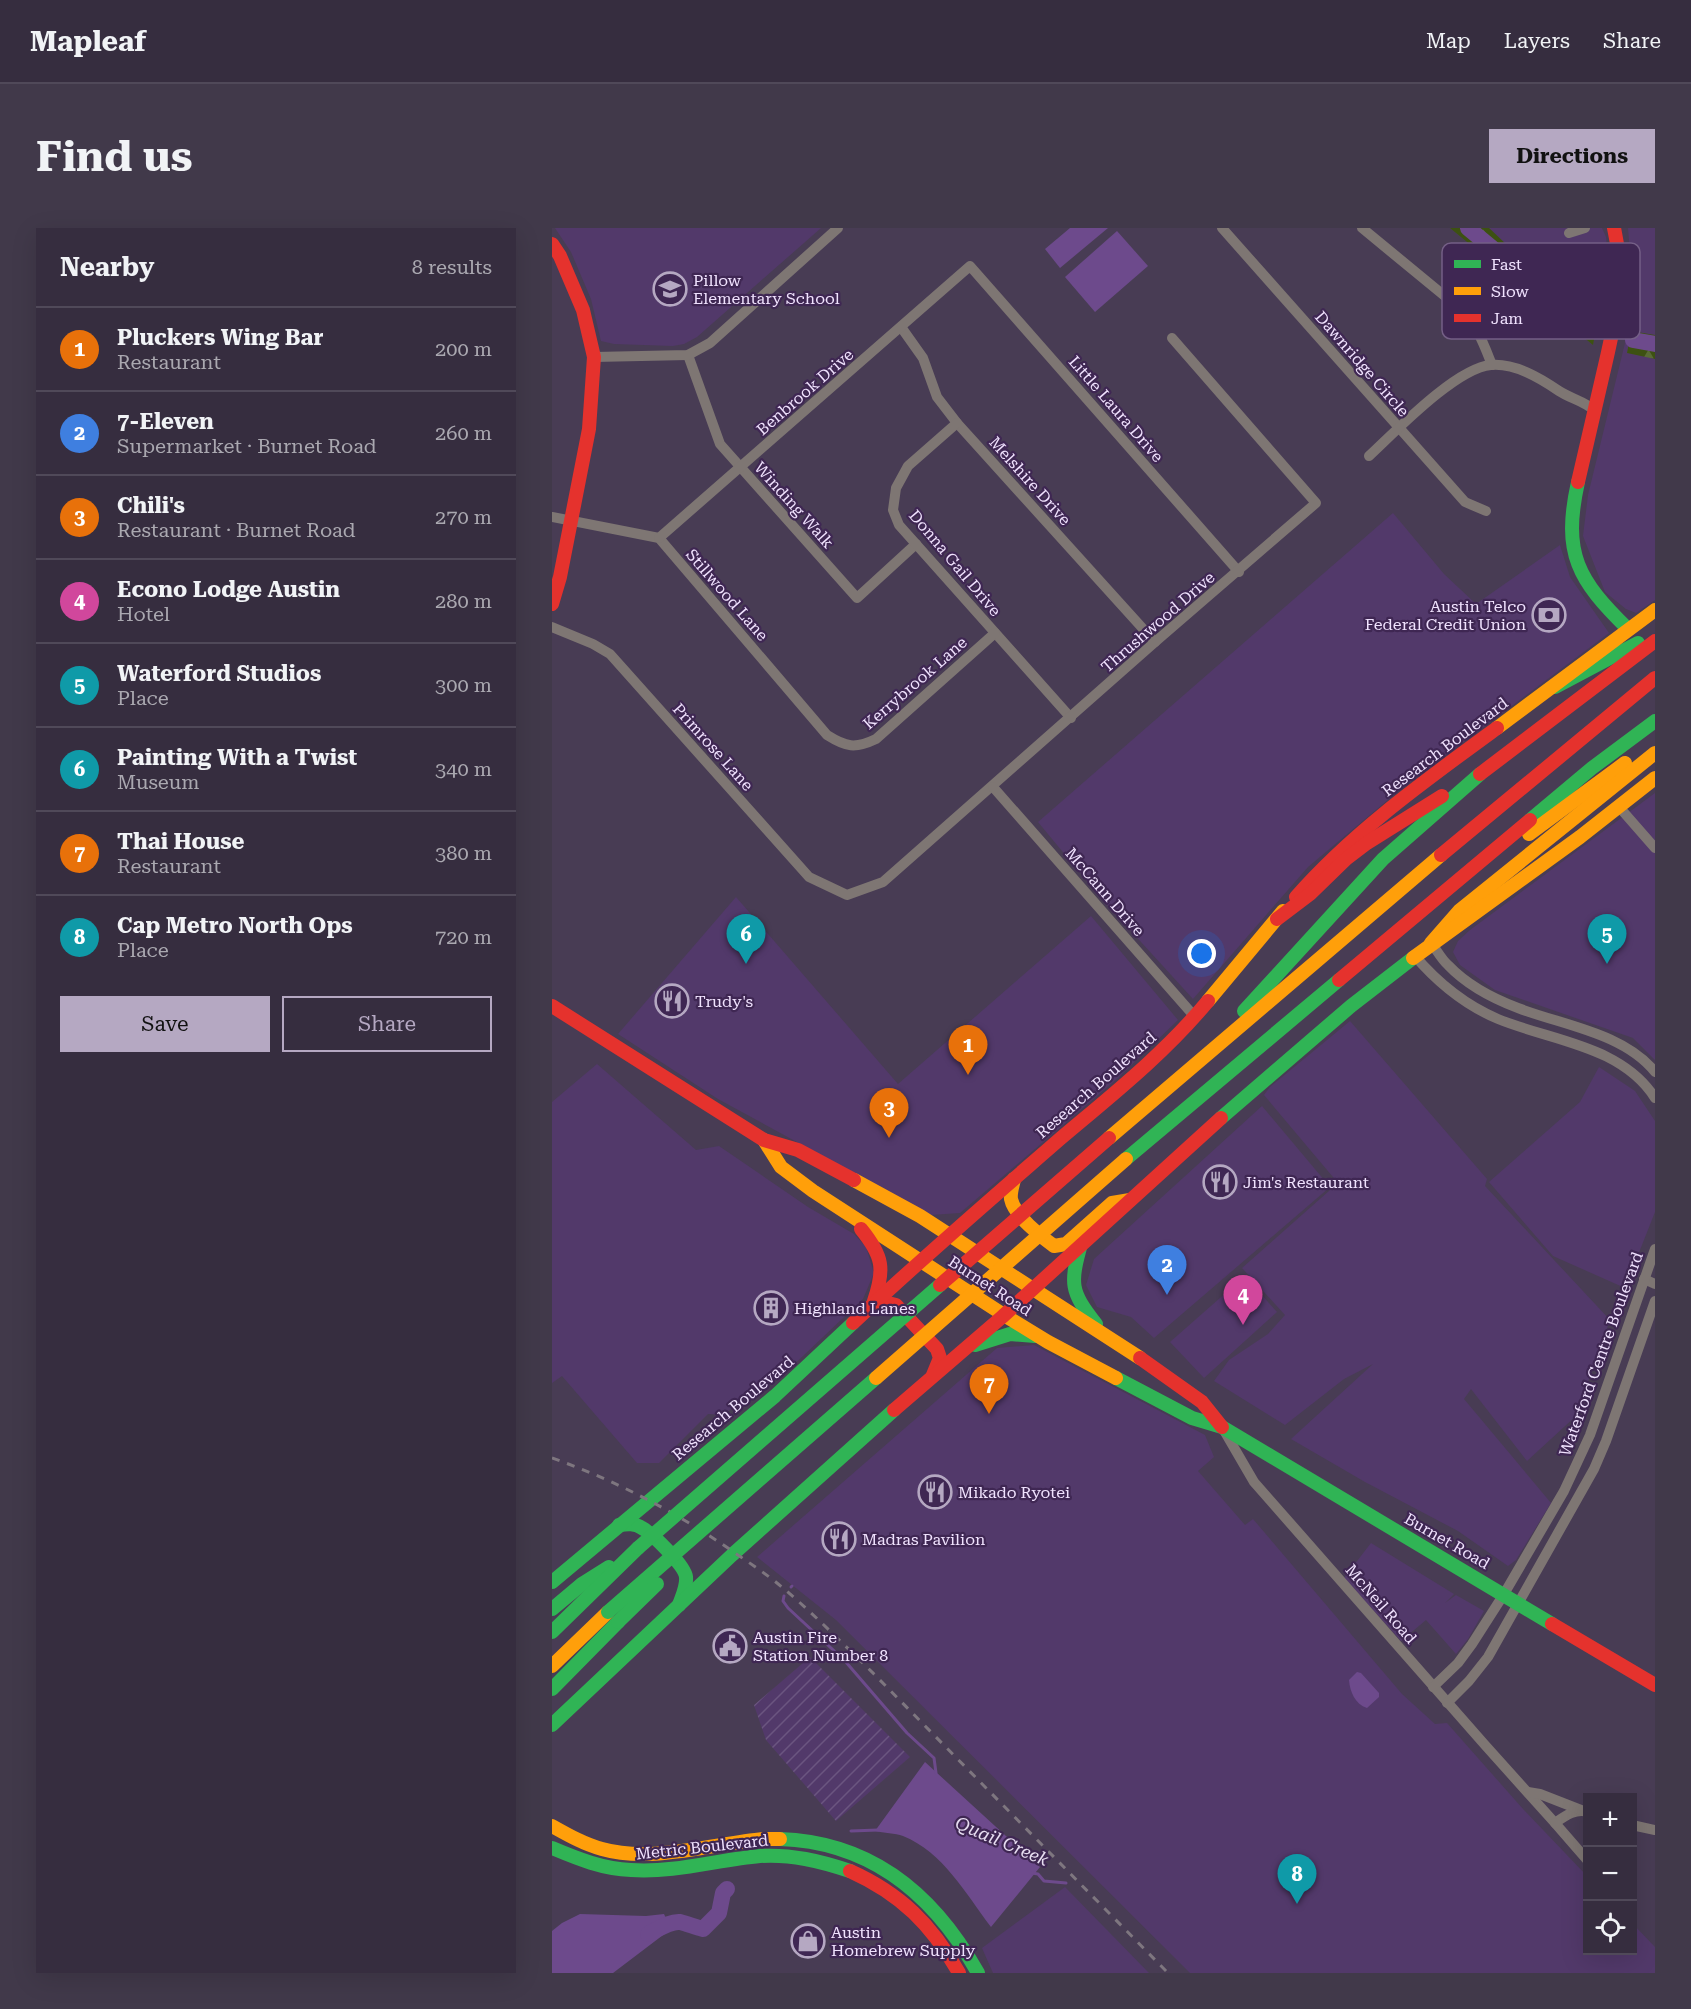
<!DOCTYPE html>
<html lang="en">
<head>
<meta charset="utf-8">
<style>
	body { margin:0; font-family:"Roboto Serif",serif; background:#41394a; color:#f1f3f6 }
	.controls { position:absolute; right:18px; bottom:18px; display:grid; overflow:hidden; border-radius:0px; box-shadow:0 6px 24px #0002 }
	.controls button { width:54px; height:54px; display:grid; place-items:center; padding:0; border:0; border-bottom:2px solid #504959; background:#362d3f; color:#f1f3f6; font:30px sans-serif }
	.you { position:absolute; left:650px; top:726px; width:21px; height:21px; margin:-15px; border:4px solid #fff; border-radius:50%; background:#1a73e8; box-shadow:0 0 0 9px #1a73e833 }
	.badge { display:grid; place-items:center; width:39px; height:39px; border-radius:50%; background:#b5a8c2; color:#fff; font-size:20px; font-weight:700 }
	.pin { position:absolute; translate:-50% -50px; filter:drop-shadow(0 2px 3px #0008) }
	.pin::after { content:''; position:absolute; top:32px; width:21px; height:18px; background:inherit; clip-path:polygon(0 0,100% 0,50% 100%) }
	.list { margin:0; padding:0; list-style:none }
	h2 { display:flex; justify-content:space-between; align-items:center; height:78px; margin:0; padding:0 24px; font-size:26px }
	h2 small { font-size:20px; font-weight:400; color:#aaa8b0 }
	.list li { display:grid; grid-template-columns:39px 1fr auto; gap:18px; align-items:center; box-sizing:border-box; height:84px; padding:0 24px; border-top:2px solid #504959 }
	.list b { display:block; font-size:22px; white-space:nowrap }
	.list p { margin:0; font-size:20px; white-space:nowrap; color:#aaa8b0 }
	.list em { font-size:20px; font-style:normal; color:#aaa8b0 }
	.actions { display:flex; gap:12px; padding:18px 24px }
	.actions a { flex:1; padding:14px 0; border:2px solid #b5a8c2; border-radius:0px; text-align:center; font-size:21px; color:#b5a8c2 }
	.actions .main { background:#b5a8c2; color:#111 }
	.icon { flex:none; width:33px; height:33px; fill:none; stroke:currentColor; stroke-width:2; stroke-linecap:round; stroke-linejoin:round }
	.map { position:relative; flex:none; width:1103px; height:1745px; overflow:hidden; border-radius:0px }
	header { display:flex; align-items:center; gap:36px; box-sizing:border-box; height:84px; padding:0 30px; background:#362d3f; border-bottom:2px solid #504959 }
	header strong { font-size:28px }
	nav { display:flex; gap:33px; margin-inline-start:auto; font-size:21px }
	.intro { display:flex; align-items:center; justify-content:space-between; box-sizing:border-box; height:144px; padding:0 36px }
	h1 { margin:0; font-size:42px }
	.button { padding:15px 27px; border-radius:0px; background:#b5a8c2; color:#111; font-size:21px; font-weight:700 }
	main { display:flex; gap:36px; padding:0 36px }
	aside { flex:1; background:#362d3f; border-radius:0px; box-shadow:0 6px 24px #0002 }
	.map>svg:first-child { display:block }
</style>
</head>
<body>
<header>
<strong>Mapleaf</strong>
<nav><a>Map</a><a>Layers</a><a>Share</a></nav>
</header>
<div class="intro"><h1>Find us</h1><a class="button">Directions</a></div>
<main>
<aside>
<h2>Nearby<small>8 results</small></h2>
<ul class="list">
<li><span class="badge" style="background:#e8710a">1</span><div><b>Pluckers Wing Bar</b><p>Restaurant</p></div><em>200 m</em></li>
<li><span class="badge" style="background:#3f7fe0">2</span><div><b>7-Eleven</b><p>Supermarket · Burnet Road</p></div><em>260 m</em></li>
<li><span class="badge" style="background:#e8710a">3</span><div><b>Chili's</b><p>Restaurant · Burnet Road</p></div><em>270 m</em></li>
<li><span class="badge" style="background:#d1479c">4</span><div><b>Econo Lodge Austin</b><p>Hotel</p></div><em>280 m</em></li>
<li><span class="badge" style="background:#0f9aa8">5</span><div><b>Waterford Studios</b><p>Place</p></div><em>300 m</em></li>
<li><span class="badge" style="background:#0f9aa8">6</span><div><b>Painting With a Twist</b><p>Museum</p></div><em>340 m</em></li>
<li><span class="badge" style="background:#e8710a">7</span><div><b>Thai House</b><p>Restaurant</p></div><em>380 m</em></li>
<li><span class="badge" style="background:#0f9aa8">8</span><div><b>Cap Metro North Ops</b><p>Place</p></div><em>720 m</em></li>
</ul>
<div class="actions"><a class="main">Save</a><a>Share</a></div>
</aside>
<div class="map">
<svg width="1103" height="1745" viewBox="0 0 1103 1745">
	<defs>
		<pattern id="industrial-furrows" width="10" height="10" patternUnits="userSpaceOnUse" patternTransform="scale(1.5)"><rect width="10" height="10" fill="#52396a"/><path d="M-1 1l2-2M0 10L10 0M9 11l2-2" fill="none" stroke="#6b5580"/></pattern>
		<pattern id="forest-firs" width="22" height="20" patternUnits="userSpaceOnUse" patternTransform="scale(1.5)"><rect width="22" height="20" fill="#3d5112"/><path d="M5 1l3.5 6h-7zM16 11l3.5 6h-7z" fill="#596a36"/></pattern>
	</defs>
	<rect width="100%" height="100%" fill="#483c54"/>
	<g fill="#52396a">
		<path d="M3 0H269L145 109 132 116 121 118 62 116 49 113 39 71 19 24Z"/>
		<path d="M937 0H1050L1054 9 1059 62 1015 68 997 57Z"/>
		<path d="M1076 0H1103V372L1084 385 1074 381 1053 364 1031 308 1036 267 1073 115 1081 60Z"/>
		<path d="M841 285 892 346 924 376 1008 317 1018 349 1057 405 850 560 756 639 641 771 548 669 486 594Z"/>
		<path d="M1103 565V832L1081 810 943 762 908 737 901 724 906 713 918 702Z"/>
		<path d="M184 669 346 856 539 688 626 792 566 850 408 985 379 987 166 871 66 806Z"/>
		<path d="M798 793 935 951 933 958 1058 1092 1024 1188 975 1233 919 1161 912 1171 999 1275 964 1332 956 1338 906 1303 813 1254 739 1211 821 1136 792 1151 733 1197 662 1153 677 1132 716 1106 733 1087 690 1040 786 955 712 867 718 859Z"/>
		<path d="M45 836 144 922 167 918 256 979 302 1006 314 1019 322 1045 311 1071 231 1147 209 1155 172 1187 156 1186 107 1235H85L10 1148 0 1155V874Z"/>
		<path d="M1047 839 1083 863 1103 893V984L1073 1060 1001 1028 937 954 1028 874Z"/>
		<path d="M710 878 778 959 602 1110 579 1089 545 1079 534 1057 542 1031Z"/>
		<path d="M693 1048 725 1084 652 1150 618 1114Z"/>
		<path d="M482 1117 653 1207 662 1229 646 1243 693 1297 701 1291 850 1466 883 1496 895 1495 971 1581 1035 1648 1036 1722H1080L1081 1696 1103 1719V1745H638L284 1392 205 1329 445 1120Z"/>
		<path d="M819 1315 902 1366 893 1375 904 1367 932 1383 916 1411 904 1426 874 1392 849 1413 792 1350Z"/>
		<path d="M513 1659 597 1745H441L430 1720Z"/>
	</g>
	<path fill="url(#industrial-furrows)" d="M258 1429 358 1529 284 1593 214 1512 202 1477Z"/>
	<g fill="url(#forest-firs)">
		<path d="M898 0H937L997 57 1038 85H1047L1041 117Z"/>
		<path d="M1079 103 1103 107V131L1075 125Z"/>
	</g>
	<g fill="#6d4a8c">
		<path d="M518 0H556L508 40 493 21Z"/>
		<path d="M565 3 596 38 543 84 513 49Z"/>
		<path d="M805 1444 809 1445 827 1465V1469L815 1480C803 1476 798 1464 797 1452Z"/>
		<path d="M373 1534 488 1639 439 1699C414 1666 391 1624 351 1608 343 1605 332 1605 323 1603Z"/>
		<path d="M28 1686 94 1688 112 1686 119 1701 61 1745H0V1703L10 1695Z"/>
	</g>
	<g fill="none" stroke-linecap="round" stroke-linejoin="round">
		<g stroke="#6d4a8c" stroke-width="3">
			<path d="M239 1359 240 1358"/>
			<path d="M232 1368 231 1373 236 1380 293 1433 355 1505 382 1530 384 1545"/>
			<path d="M299 1603 326 1602"/>
			<path d="M480 1645 486 1646 492 1653 514 1655"/>
		</g>
		<g stroke="#6d4a8c" stroke-width="16">
			<path d="M916 0 1039 102"/>
			<path d="M1081 112 1103 116"/>
			<path d="M96 1706C105 1702 118 1693 128 1694 136 1696 143 1699 151 1701L167 1685 171 1665 175 1661"/>
		</g>
		<g stroke="#7e7673" stroke-width="10">
			<path d="M670 0 913 274 934 283"/>
			<path d="M810 0 906 79C926 99 930 112 940 137"/>
			<path d="M1017 5 1033 0"/>
			<path d="M349 99 371 130 385 169 405 195 603 414"/>
			<path d="M136 127 168 216 305 370 364 316"/>
			<path d="M42 129 136 127 158 115 286 0"/>
			<path d="M405 195 356 238 344 260 341 282 347 297 519 490"/>
			<path d="M817 228C844 203 904 140 939 137 963 135 988 150 1007 163 1019 171 1033 173 1043 183"/>
			<path d="M0 289 107 310 275 507C294 519 303 521 324 511L443 405"/>
			<path d="M107 310 418 38 687 344"/>
			<path d="M0 399 41 416 58 426 257 649 295 667 331 654 603 414 764 275 620 110"/>
			<path d="M441 559 643 789"/>
			<path d="M1068 580 1103 620"/>
			<path d="M879 715C885 722 889 731 896 737 914 756 942 771 966 780 1010 797 1072 805 1103 844"/>
			<path d="M862 727C885 754 913 777 946 791 999 813 1069 817 1103 870"/>
			<path d="M1092 1051 1103 1056"/>
			<path d="M670 1199 702 1254 933 1517 1003 1595C1013 1588 1024 1580 1036 1584"/>
			<path d="M881 1459 906 1435 920 1416 952 1366 1012 1263 1038 1207 1103 1021"/>
			<path d="M895 1475 917 1453 936 1429 1042 1241 1054 1213 1103 1073"/>
			<path d="M976 1564 988 1566 1029 1582"/>
			<path d="M1003 1595 1036 1633"/>
			<path d="M1080 1597 1103 1602"/>
		</g>
		<g stroke="#30b455" stroke-width="14">
			<path d="M1026 254C1010 326 1026 352 1076 401"/>
			<path d="M1003 459 1086 415"/>
			<path d="M978 592 1040 540 1103 493"/>
			<path d="M692 783 831 631 928 546"/>
			<path d="M669 890 799 778 861 730"/>
			<path d="M574 931 787 752"/>
			<path d="M529 1016C518 1056 518 1063 544 1096"/>
			<path d="M423 1117 458 1106 483 1108"/>
			<path d="M564 1150 640 1190 670 1199 1000 1396"/>
			<path d="M67 1297C75 1296 83 1295 90 1300 101 1306 133 1338 134 1349 135 1359 130 1368 127 1377"/>
			<path d="M0 1354 223 1168 301 1095"/>
			<path d="M0 1381 30 1356 57 1339"/>
			<path d="M0 1404 86 1320"/>
			<path d="M0 1461 66 1394"/>
			<path d="M0 1497 180 1327 342 1182"/>
			<path d="M228 1611C320 1614 383 1668 426 1745"/>
			<path d="M0 1620C26 1631 51 1641 79 1642 122 1645 165 1632 208 1628 239 1626 268 1633 298 1643"/>
		</g>
		<g stroke="#ff9f0a" stroke-width="14">
			<path d="M945 500 1103 382"/>
			<path d="M977 606 1073 535"/>
			<path d="M879 715 907 683 1103 525"/>
			<path d="M861 730 1028 609 1103 550"/>
			<path d="M656 773 731 683"/>
			<path d="M557 910 889 627"/>
			<path d="M212 912 229 939 261 963 452 1087 496 1114 564 1150"/>
			<path d="M462 951C461 957 458 964 459 971 462 987 489 1009 502 1018L514 1016 560 975 578 972"/>
			<path d="M302 952 368 988 588 1130"/>
			<path d="M0 1438 56 1384"/>
			<path d="M0 1598C16 1607 32 1616 50 1621 99 1635 161 1616 211 1611H228"/>
		</g>
		<g stroke="#e5322d" stroke-width="14">
			<path d="M0 16 8 28 31 82 42 129 37 201 8 349 0 376"/>
			<path d="M1026 254C1034 218 1043 182 1051 146 1063 94 1074 53 1062 0"/>
			<path d="M928 546 1103 413"/>
			<path d="M889 627 1103 450"/>
			<path d="M744 669C802 603 874 552 945 500"/>
			<path d="M725 691 758 666 794 631 815 615 890 568"/>
			<path d="M787 752 978 592"/>
			<path d="M0 778 212 912 246 922 302 952"/>
			<path d="M309 1001C331 1028 333 1041 322 1073"/>
			<path d="M321 1077 336 1075 344 1077 385 1121 388 1130 381 1147"/>
			<path d="M301 1095C369 1031 439 971 509 910 560 867 613 825 656 773"/>
			<path d="M588 1130 650 1174 670 1199"/>
			<path d="M342 1182 450 1089 669 890"/>
			<path d="M1000 1396 1103 1457"/>
			<path d="M298 1643C349 1666 380 1697 407 1745"/>
		</g>
		<path stroke="#7e767f" stroke-width="3" stroke-dasharray="8 8" stroke-linecap="butt" d="M0 1230C65 1253 126 1285 183 1325 199 1336 216 1347 231 1360 262 1386 291 1416 321 1445L616 1745"/>
		<g stroke="#30b455" stroke-width="14">
			<path d="M86 1320 388 1057"/>
			<path d="M56 1384 324 1150"/>
			<path d="M66 1394 105 1356"/>
		</g>
		<path stroke="#ff9f0a" stroke-width="14" d="M324 1150 574 931"/>
		<path stroke="#e5322d" stroke-width="14" d="M388 1057 557 910"/>
	</g>
	<defs>
		<g id="school-ring" transform="scale(1.725)"><circle r="9.5" fill="#3f2753" stroke="#b5a8c2" stroke-width="1.5"/><path d="M0-5L7-2L0 1L-7-2ZM-4 1L0 2.5L4 1V4Q0 6-4 4Z" fill="#b5a8c2"/></g>
		<g id="bank-ring" transform="scale(1.725)"><circle r="9.5" fill="#3f2753" stroke="#b5a8c2" stroke-width="1.5"/><path d="M-6-4H6V4H-6ZM0-2.3a2.3 2.3 0 1 0 0 4.6a2.3 2.3 0 1 0 0-4.6Z" fill="#b5a8c2"/></g>
		<g id="restaurant-ring" transform="scale(1.725)"><circle r="9.5" fill="#3f2753" stroke="#b5a8c2" stroke-width="1.5"/><path d="M-5-6h1v4h1v-4h1v4h1v-4h1v5L-1.5 .5V6h-2V.5L-5-1ZM5-6V6H3V1.5H1.5Q1.5-4 5-6Z" fill="#b5a8c2"/></g>
		<g id="building-ring" transform="scale(1.725)"><circle r="9.5" fill="#3f2753" stroke="#b5a8c2" stroke-width="1.5"/><path d="M-4-6H4V6H1V3H-1V6H-4ZM-2.5-4.3h1.7v1.8h-1.7ZM.8-4.3h1.7v1.8H.8ZM-2.5-1h1.7V.8h-1.7ZM.8-1h1.7V.8H.8Z" fill="#b5a8c2"/></g>
		<g id="civic-ring" transform="scale(1.725)"><circle r="9.5" fill="#3f2753" stroke="#b5a8c2" stroke-width="1.5"/><path d="M-.6-6.5H3V-4.5H.6V-3L4-1V1h2V6H-6V1h2V-1L-.6-3ZM-1.2 2.5V6h2.4V2.5Z" fill="#b5a8c2"/></g>
		<g id="shop-ring" transform="scale(1.725)"><circle r="9.5" fill="#3f2753" stroke="#b5a8c2" stroke-width="1.5"/><path d="M-5-2.5h2.3a2.7 3.5 0 0 1 5.4 0H5L5.5 6h-11ZM-1.5-2.5h3a1.5 2.3 0 0 0-3 0Z" fill="#b5a8c2"/></g>
	</defs>
	<g fill-rule="evenodd">
		<use href="#school-ring" x="118" y="61"/>
		<use href="#bank-ring" x="997" y="387"/>
		<use href="#restaurant-ring" x="120" y="773"/>
		<use href="#restaurant-ring" x="668" y="954"/>
		<use href="#building-ring" x="219" y="1080"/>
		<use href="#restaurant-ring" x="383" y="1264"/>
		<use href="#restaurant-ring" x="287" y="1311"/>
		<use href="#civic-ring" x="178" y="1418"/>
		<use href="#shop-ring" x="256" y="1713"/>
	</g>
	<g text-anchor="middle" dominant-baseline="central" stroke-width="4.5" stroke-linejoin="round" paint-order="stroke">
		<g font-size="16" fill="#f0e2fe" stroke="#3f2753" text-anchor="start">
			<text x="141" y="52">Pillow<tspan x="141" dy="18">Elementary School</tspan></text>
			<text x="974" y="378" text-anchor="end">Austin Telco<tspan x="974" dy="18">Federal Credit Union</tspan></text>
			<text x="143" y="773">Trudy's</text>
			<text x="691" y="954">Jim's Restaurant</text>
			<text x="242" y="1080">Highland Lanes</text>
			<text x="406" y="1264">Mikado Ryotei</text>
			<text x="310" y="1311">Madras Pavilion</text>
			<text x="201" y="1409">Austin Fire<tspan x="201" dy="18">Station Number 8</tspan></text>
			<text x="279" y="1704">Austin<tspan x="279" dy="18">Homebrew Supply</tspan></text>
		</g>
		<g font-size="16" fill="#f0e2fe" stroke="#3f2753">
			<text transform="translate(810 136) rotate(49)">Dawnridge Circle</text>
			<text transform="translate(253 164) rotate(-41)">Benbrook Drive</text>
			<text transform="translate(564 181) rotate(49)">Little Laura Drive</text>
			<text transform="translate(478 253) rotate(48)">Melshire Drive</text>
			<text transform="translate(242 277) rotate(48)">Winding Walk</text>
			<text transform="translate(403 335) rotate(50)">Donna Gail Drive</text>
			<text transform="translate(175 367) rotate(49)">Stillwood Lane</text>
			<text transform="translate(606 394) rotate(-41)">Thrushwood Drive</text>
			<text transform="translate(363 455) rotate(-41)">Kerrybrook Lane</text>
			<text transform="translate(161 519) rotate(48)">Primrose Lane</text>
			<text transform="translate(893 519) rotate(-37)">Research Boulevard</text>
			<text transform="translate(553 664) rotate(49)">McCann Drive</text>
			<text transform="translate(544 857) rotate(-41)">Research Boulevard</text>
			<text transform="translate(438 1058) rotate(33)">Burnet Road</text>
			<text transform="translate(1049 1126) rotate(-70)">Waterford Centre Boulevard</text>
			<text transform="translate(181 1180) rotate(-40)">Research Boulevard</text>
			<text transform="translate(895 1313) rotate(30)">Burnet Road</text>
			<text transform="translate(829 1376) rotate(49)">McNeil Road</text>
			<text transform="translate(150 1619) rotate(-6)">Metric Boulevard</text>
		</g>
		<g font-size="18" font-style="italic" fill="#e7ddf1" stroke="#3f2753">
			<text transform="translate(450 1613) rotate(23)">Quail Creek</text>
		</g>
	</g>
	<rect x="890" y="15" width="198" height="96" rx="9" fill="#3f2753" stroke="#745f86" stroke-width="1.5"/>
	<rect x="902" y="32" width="27" height="8" fill="#30b455"/>
	<rect x="902" y="59" width="27" height="8" fill="#ff9f0a"/>
	<rect x="902" y="86" width="27" height="8" fill="#e5322d"/>
	<g font-size="16" fill="#f0e2fe">
		<text x="939" y="42">Fast</text>
		<text x="939" y="69">Slow</text>
		<text x="939" y="96">Jam</text>
	</g>
</svg>
<div class="controls">
<button>+</button>
<button>−</button>
<button><svg class="icon" aria-label="locate" viewBox="0 0 24 24"><circle cx="12" cy="12" r="6"/><path d="M12 2v4M12 18v4M2 12h4M18 12h4"/></svg></button>
</div>
<div class="you"></div>
<div class="pin badge" style="left:416px;top:847px;background:#e8710a">1</div>
<div class="pin badge" style="left:615px;top:1067px;background:#3f7fe0">2</div>
<div class="pin badge" style="left:337px;top:910px;background:#e8710a">3</div>
<div class="pin badge" style="left:691px;top:1097px;background:#d1479c">4</div>
<div class="pin badge" style="left:1055px;top:736px;background:#0f9aa8">5</div>
<div class="pin badge" style="left:194px;top:736px;background:#0f9aa8">6</div>
<div class="pin badge" style="left:437px;top:1186px;background:#e8710a">7</div>
<div class="pin badge" style="left:745px;top:1676px;background:#0f9aa8">8</div>
</div>
</main>
</body>
</html>
